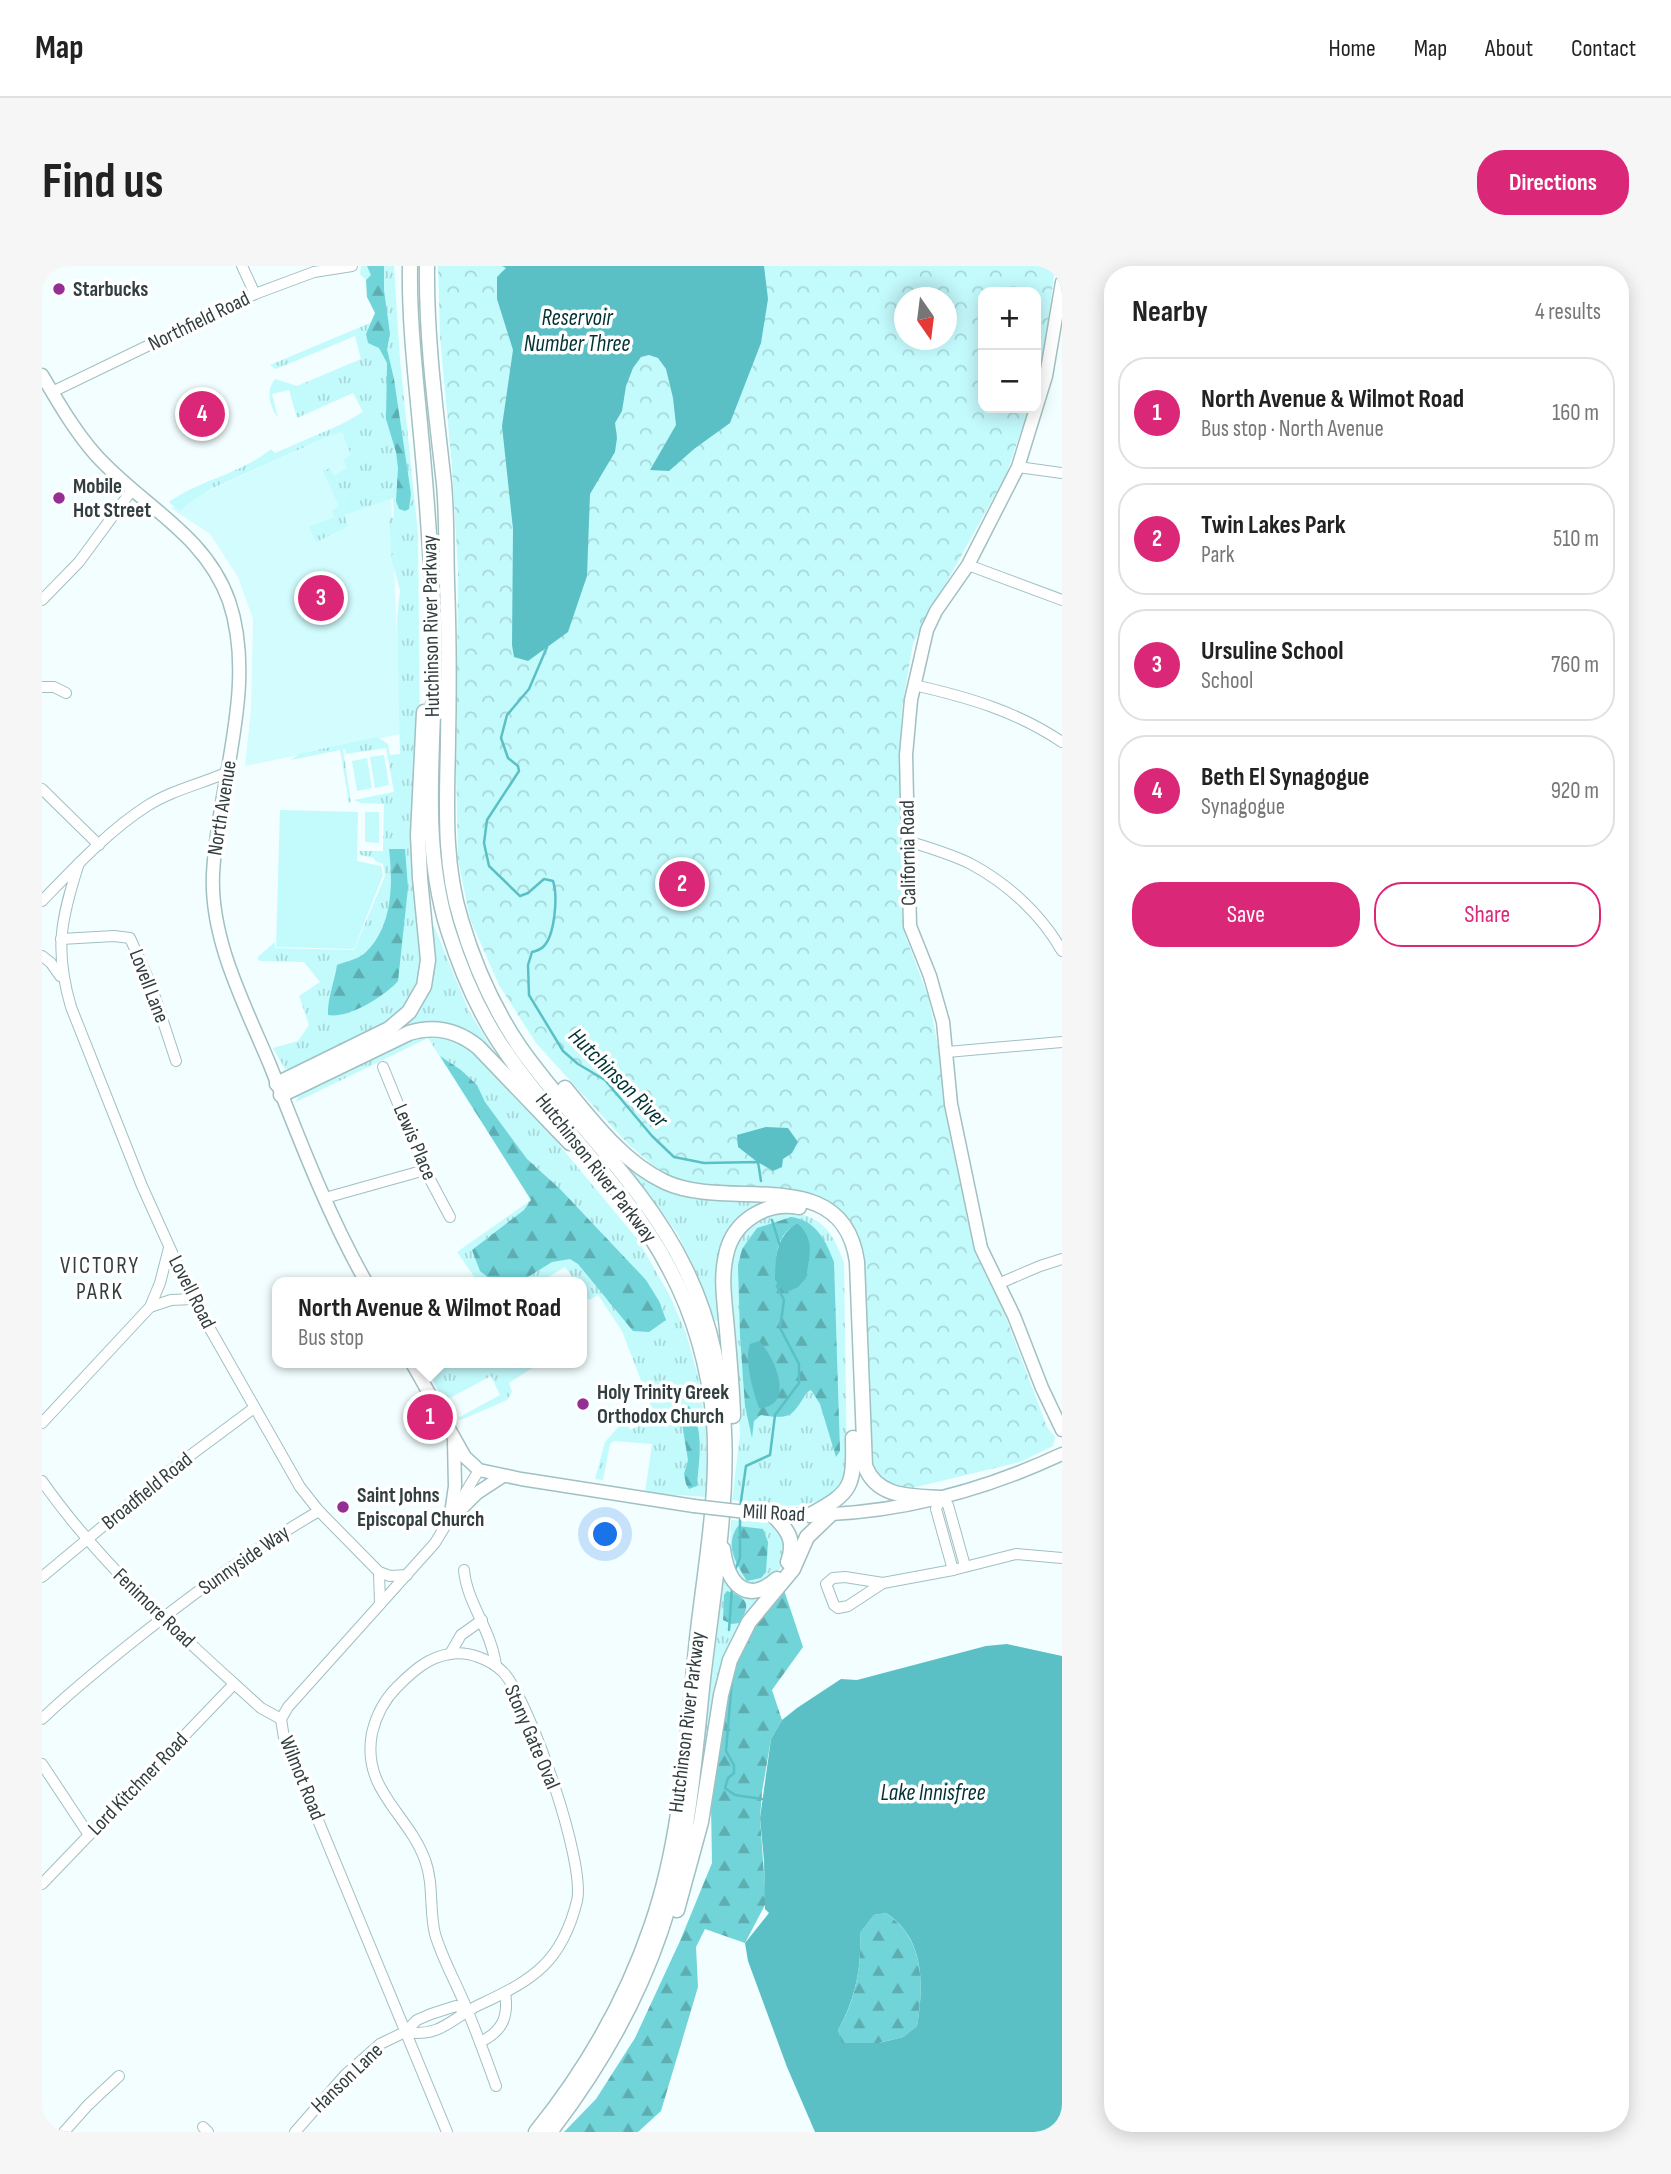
<!DOCTYPE html>
<html lang="en">
<head>
<meta charset="utf-8">
<style>
	body { margin:0; font-family:"Sofia Sans Condensed",sans-serif; background:#f6f6f6; color:#222 }
	.controls { position:absolute; right:21px; top:21px; display:grid; overflow:hidden; border-radius:14px; box-shadow:0 4px 18px #0003 }
	.controls button { width:63px; height:63px; display:grid; place-items:center; padding:0; border:0; border-bottom:2px solid #e0e0e0; background:#fff; color:#222; font:35px sans-serif }
	.compass { position:absolute; left:852px; top:21px; width:63px; height:63px; border-radius:50%; background:#fff; box-shadow:0 4px 18px #0003; rotate:166deg }
	.you { position:absolute; left:564px; top:1269px; width:24px; height:24px; margin:-18px; border:5px solid #fff; border-radius:50%; background:#1a73e8; box-shadow:0 0 0 10px #1a73e833 }
	.badge { display:grid; place-items:center; width:46px; height:46px; border-radius:50%; background:#db2777; color:#fff; font-size:23px; font-weight:700 }
	.pin { position:absolute; translate:-50% -50%; border:4px solid #fff; box-shadow:0 2px 7px #0006 }
	.popup { position:absolute; left:230px; top:1011px; width:315px; height:91px; box-sizing:border-box; display:grid; place-content:center; border-radius:14px; background:#fff; filter:drop-shadow(0 2px 5px #0005); font-size:23px; white-space:nowrap; color:#767676 }
	.popup b { font-size:26px; color:#222 }
	.popup::after { content:''; position:absolute; left:50%; top:100%; margin-left:-14px; border:14px solid transparent; border-top-color:#fff }
	.list { margin:0; padding:0; list-style:none }
	h2 { display:flex; justify-content:space-between; align-items:center; height:91px; margin:0; padding:0 28px; font-size:30px }
	h2 small { font-size:23px; font-weight:400; color:#767676 }
	.list li { display:grid; grid-template-columns:46px 1fr auto; gap:21px; align-items:center; box-sizing:border-box; height:112px; margin:0 14px 14px; padding:0 14px; border:2px solid #e0e0e0; border-radius:28px }
	.list b { display:block; font-size:26px; white-space:nowrap }
	.list p { margin:0; font-size:23px; white-space:nowrap; color:#767676 }
	.list em { font-size:23px; font-style:normal; color:#767676 }
	.actions { display:flex; gap:14px; padding:21px 28px }
	.actions a { flex:1; padding:16px 0; border:2px solid #db2777; border-radius:28px; text-align:center; font-size:24px; color:#db2777 }
	.actions .main { background:#db2777; color:#fff }
	.map { position:relative; flex:none; width:1020px; height:1866px; overflow:hidden; border-radius:28px }
	header { display:flex; align-items:center; gap:42px; box-sizing:border-box; height:98px; padding:0 35px; background:#fff; border-bottom:2px solid #e0e0e0 }
	header strong { font-size:33px }
	nav { display:flex; gap:38px; margin-inline-start:auto; font-size:24px }
	.intro { display:flex; align-items:center; justify-content:space-between; box-sizing:border-box; height:168px; padding:0 42px }
	h1 { margin:0; font-size:49px }
	.button { padding:18px 32px; border-radius:28px; background:#db2777; color:#fff; font-size:24px; font-weight:700 }
	main { display:flex; gap:42px; padding:0 42px }
	aside { flex:1; background:#fff; border-radius:28px; box-shadow:0 4px 18px #0003 }
	.map>svg:first-child { display:block }
</style>
</head>
<body>
<header>
<strong>Map</strong>
<nav><a>Home</a><a>Map</a><a>About</a><a>Contact</a></nav>
</header>
<div class="intro"><h1>Find us</h1><a class="button">Directions</a></div>
<main>
<div class="map">
<svg width="1020" height="1866" viewBox="0 0 1020 1866">
	<defs>
		<pattern id="grass-tufts" width="24" height="20" patternUnits="userSpaceOnUse" patternTransform="scale(1.75)"><rect width="24" height="20" fill="#c3fafc"/><path d="M3 7l-1-3M5 7V3M7 7l1-3M15 17l-1-3M17 17v-4M19 17l1-3" fill="none" stroke="#a8d7d9"/></pattern>
		<pattern id="forest-firs" width="22" height="20" patternUnits="userSpaceOnUse" patternTransform="scale(1.75)"><rect width="22" height="20" fill="#70d4d9"/><path d="M5 1l3.5 6h-7zM16 11l3.5 6h-7z" fill="#5dadb1"/></pattern>
		<pattern id="park-crowns" width="20" height="18" patternUnits="userSpaceOnUse" patternTransform="scale(1.75)"><rect width="20" height="18" fill="#c3fafc"/><path d="M2 6a3 3 0 1 1 6 0M12 15a3 3 0 1 1 6 0" fill="none" stroke="#a8d7d9"/></pattern>
	</defs>
	<rect width="100%" height="100%" fill="#f2feff"/>
	<path fill="#d2fcfe" d="M349 142V227L359 468 203 500 209 444 211 353 196 311 168 268 129 242Z"/>
	<g fill="url(#grass-tufts)">
		<path d="M319 0H352L358 94 376 268 380 696C378 710 376 724 366 736 346 763 280 787 248 803H243L231 782 256 775 267 759 257 730 278 716 262 696 219 695 216 694V691L233 676V682L312 684 343 610 341 598 333 595 332 592 318 589 317 585H341L342 538 319 537 312 534 352 526 344 482 304 488 303 483H301L309 536 307 537 298 484 249 494 257 488 335 471 346 478 348 489 358 488 355 353 358 324 350 295 347 253 352 251 351 232 302 249 306 260 274 276 267 261 292 251 290 245 297 240 281 205 288 202 292 210 305 202 302 193 309 189 300 166 287 170 169 223 149 235 138 245 127 236C158 214 199 208 229 183L233 187 300 158 321 146 311 127 255 152 247 124 230 128 236 152C228 141 223 125 233 113L255 120 319 93 313 70 234 103 228 99 340 52 324 14 318 8Z"/>
		<path d="M392 660 426 743 455 791 422 766 339 775C364 755 390 736 392 700 392 687 390 674 389 661Z"/>
		<path d="M382 768 415 773 435 788 489 845 596 974 628 1030 644 1067 656 1110 664 1162 666 1231 603 1227 610 1178 572 1175 568 1178 561 1214 553 1213 563 1176 580 1157 585 1156 588 1164 604 1157 600 1146 610 1143 580 1065 556 1029 547 1034 540 1024V1016H534L523 1001 498 1016H436L415 986 489 934 386 772 254 836 257 827 362 775Z"/>
		<path d="M585 899 605 912 731 934 698 953 678 1054 673 1055 653 1003 635 967Z"/>
		<path d="M738 945C776 948 789 960 802 997L805 1205C793 1252 725 1239 690 1234L698 1169 689 1010C692 973 702 958 738 945Z"/>
		<path d="M381 1097H498L467 1117 470 1126 465 1134 419 1154 416 1152 458 1129 449 1110 402 1135Z"/>
		<path d="M689 1254 729 1257 743 1267C743 1301 743 1304 713 1320L695 1314 688 1289Z"/>
		<path d="M682 1305 693 1325 727 1323 696 1364 661 1512 658 1511Z"/>
	</g>
	<g fill="url(#forest-firs)" fill-rule="evenodd">
		<path d="M325 0H342V24L348 68 345 83 352 113 369 228 367 243 363 245 357 243 354 235 356 202 354 186 344 153 345 97 337 82 326 77 324 68 333 47 325 31 324 14 329 9Z"/>
		<path d="M347 583H363L366 622 356 715C343 730 306 753 286 749 285 734 293 714 295 699 305 695 318 693 325 685 351 659 351 616 347 583Z"/>
		<path d="M398 790 419 804 435 819 443 836 485 893 518 923 604 1014 617 1035 624 1054 607 1066 591 1065 536 998 528 993 510 996 478 1016H452L438 1005 430 984 482 944 489 934Z"/>
		<path d="M749 951C774 954 784 975 792 996L798 1185 794 1191 778 1138 769 1124 765 1126C749 1152 749 1153 719 1149L712 1155 710 1172 703 1140 698 1070 696 999 700 983 715 962ZM755 957C768 967 767 975 767 991L733 1008C735 986 733 971 755 957Z"/>
		<path d="M643 1140H647C663 1164 657 1193 655 1220L647 1223 644 1218 642 1208 646 1194 639 1151Z"/>
		<path d="M696 1260 721 1263 726 1276 724 1306 719 1312 705 1315C694 1297 682 1279 696 1260Z"/>
		<path d="M742 1324 761 1381 730 1424 740 1454 729 1473 720 1526 718 1552 724 1637 703 1677 663 1663 654 1681 656 1721 619 1845 596 1866H522L554 1833 593 1772 638 1675 670 1597 669 1540 691 1397 704 1371Z"/>
		<path d="M685 1325C705 1332 710 1338 697 1357L690 1358 681 1354 682 1329Z"/>
		<path d="M844 1647C883 1673 882 1719 875 1760L861 1771 837 1777H799L796 1764C813 1736 820 1700 818 1667L832 1649Z"/>
	</g>
	<path fill="url(#park-crowns)" fill-rule="evenodd" d="M396 0H1013L1000 106 994 123V26H941V142H987L964 209 871 377 860 442 857 498 860 644 863 669 887 733 898 792 905 854 933 987 961 1044 1005 1161 1013 1171 1011 1180 978 1196 870 1222C850 1222 839 1214 828 1197L825 1053 821 992 813 965 789 937 757 924 672 920 636 914 613 901 586 878 494 777 457 719 428 653 416 593 414 502 416 305 410 201 398 71ZM862 32H904V74H862Z"/>
	<g fill="#c3fafc">
		<path d="M342 489 347 519 333 522 328 491Z"/>
		<path d="M325 492 330 522 315 525 310 495Z"/>
		<path d="M238 544 316 546 315 595 339 600 341 609 312 683 234 681Z"/>
		<path d="M323 546H337V577L323 576Z"/>
	</g>
	<g fill="#5bc0c5" fill-rule="evenodd">
		<path d="M460 0H722L726 33 719 77 688 157 652 183 627 205 608 204 634 159 631 132 624 103 616 92 607 89 599 91 591 102 584 120 580 145 573 157 575 172 573 186 548 228 545 310 526 366 486 395 472 391 470 379 471 263 460 160 471 84 455 33V11L464 2Z"/>
		<path d="M724 861 746 862 756 876 750 887 741 893 740 901 731 905 714 895 696 881 695 869Z"/>
		<path d="M755 957C774 971 767 992 764 1012L756 1021 743 1027 733 1014C733 991 734 971 755 957Z"/>
		<path d="M717 1075C733 1090 754 1141 717 1142 711 1126 702 1093 708 1078Z"/>
		<path d="M965 1378 1020 1390V1866H773L745 1801 706 1695 703 1677 727 1647 723 1643 722 1595 718 1552 729 1473 740 1454 755 1442 799 1413 815 1414 944 1380ZM844 1647C883 1672 882 1719 875 1760L861 1771 837 1777H800L796 1764C813 1735 820 1700 818 1667L832 1649Z"/>
	</g>
	<g fill="none" stroke-linecap="round" stroke-linejoin="round">
		<g stroke="#5bc0c5" stroke-width="2.5">
			<path d="M505 381 487 423 465 449 459 472 466 492 476 500 477 505 445 554 442 577 447 600 478 630 486 627 502 613 511 615C516 630 513 670 501 681 498 684 494 685 490 686L486 699 487 729 521 785 536 798 563 814 610 870 632 891 662 897 716 896 719 915"/>
			<path d="M730 954 738 980"/>
			<path d="M698 1242 704 1200 728 1189 733 1149 757 1117V1098L738 1062 742 1034 735 1020 738 1017"/>
			<path d="M693 1304 698 1292V1248"/>
			<path d="M687 1364 690 1322"/>
			<path d="M690 1413 684 1485 692 1499V1507L686 1512 683 1522 693 1529 720 1533"/>
		</g>
		<g stroke="#a1c0c1" stroke-width="12">
			<g id="minor">
				<path d="M200 0 213 28"/>
				<path d="M10 126 213 28 272 6 310 0"/>
				<path d="M976 201 1020 207"/>
				<path d="M926 299 1020 334"/>
				<path d="M0 334 37 296 90 224"/>
				<path d="M872 419C925 431 974 445 1020 476"/>
				<path d="M0 421H12L24 427"/>
				<path d="M0 523 57 579"/>
				<path d="M866 575C887 582 909 588 929 598 966 618 999 648 1020 685"/>
				<path d="M37 597C19 653 12 683 29 741L100 920 151 1033 258 1221 277 1245 337 1306 348 1310 365 1309"/>
				<path d="M0 635C32 602 66 565 105 540 130 524 159 518 186 506"/>
				<path d="M19 673 72 670 88 672 109 719 134 795"/>
				<path d="M0 690 9 697 18 710"/>
				<path d="M905 786 1020 776"/>
				<path d="M341 801 383 904 408 951"/>
				<path d="M283 932 383 904"/>
				<path d="M956 1018 998 1000 1020 993"/>
				<path d="M108 1041 129 1034 151 1033"/>
				<path d="M0 1157 108 1041 118 1017 127 982"/>
				<path d="M0 1215C61 1302 141 1371 219 1442L239 1453"/>
				<path d="M422 1304C425 1338 449 1362 454 1400"/>
				<path d="M911 1304 894 1243 898 1232 906 1239 923 1300"/>
				<path d="M337 1306 338 1338"/>
				<path d="M0 1311 126 1206 212 1142"/>
				<path d="M803 1311 841 1317 806 1340 796 1342 792 1339 784 1318 791 1312Z"/>
				<path d="M841 1317 911 1304 974 1288 1020 1292"/>
				<path d="M408 1388 419 1369 440 1354"/>
				<path d="M0 1453C28 1426 59 1401 89 1377 149 1329 211 1283 277 1245"/>
				<path d="M0 1498 47 1569"/>
				<path d="M0 1618 192 1418"/>
				<path d="M363 1766C400 1772 410 1751 439 1738 493 1713 520 1695 535 1635 544 1597 488 1435 461 1406 448 1393 426 1385 408 1388 386 1391 370 1406 355 1421 343 1433 334 1450 330 1467 319 1524 366 1547 383 1594 392 1618 387 1644 393 1668 401 1695 416 1720 426 1746 436 1770 445 1795 454 1820"/>
				<path d="M438 1776C460 1766 467 1751 463 1727"/>
				<path d="M161 1861 166 1866"/>
				<path d="M22 1866 46 1839 77 1810"/>
				<path d="M253 1866 303 1809 338 1778 363 1766 375 1754 389 1748 414 1740 426 1744"/>
				<path d="M405 1866 242 1472 239 1453 246 1441 393 1277 437 1204"/>
			</g>
		</g>
		<g stroke="#a1c0c1" stroke-width="15">
			<g id="major">
				<path d="M1020 16 1004 110 976 201 926 299 894 345 885 364 869 434 864 489 868 660 888 710 901 756 909 838 939 982 972 1050 1000 1122 1020 1164"/>
				<path d="M0 109C16 136 32 164 53 188 98 239 163 267 187 335 216 420 175 521 171 608 168 674 203 739 228 799 257 872 285 947 324 1016"/>
				<path d="M370 1097 423 1191 437 1204 479 1213 652 1240"/>
				<path d="M726 1248C828 1254 928 1231 1020 1188"/>
				<path d="M408 1254 435 1227 461 1210"/>
				<path d="M408 1255 413 1220 412 1175"/>
			</g>
		</g>
		<g stroke="#a1c0c1" stroke-width="17">
			<g id="highway">
				<path d="M368 0C367 56 374 113 379 169 385 231 389 294 392 357 396 459 375 565 406 664 418 702 434 740 455 773 507 854 584 918 628 1004 653 1051 667 1103 672 1156 677 1225 664 1296 656 1364 645 1462 642 1565 610 1658 584 1735 545 1803 494 1866"/>
				<path d="M385 0C384 73 394 146 402 218 405 251 404 284 405 317 407 370 407 423 406 476 405 536 401 596 419 654 432 698 451 741 477 780 530 856 602 918 643 1002 708 1134 677 1274 661 1413 652 1498 646 1585 618 1667 593 1740 555 1805 508 1866"/>
				<path d="M235 818 347 763 367 746 382 720 386 694 378 612 376 569 382 446"/>
				<path d="M523 822C551 856 582 897 623 916 688 946 801 896 815 996L823 1200C835 1232 869 1230 898 1232"/>
				<path d="M239 829 367 767C393 759 415 764 436 781L528 877"/>
				<path d="M691 1150C690 1118 687 1086 684 1053 682 1032 679 1010 684 989 691 955 724 935 757 941"/>
				<path d="M731 1249C746 1264 754 1275 746 1296"/>
				<path d="M768 1249C811 1226 812 1220 811 1172"/>
				<path d="M681 1283C685 1315 703 1341 735 1313"/>
				<path d="M635 1644 659 1556 679 1429 688 1394 707 1356 751 1303 765 1271 789 1248"/>
			</g>
		</g>
		<use href="#minor" stroke="#fff" stroke-width="10"/>
		<use href="#major" stroke="#fff" stroke-width="12"/>
		<use href="#highway" stroke="#fff" stroke-width="14"/>
		<g stroke="#a1c0c1" stroke-width="15" stroke-linecap="butt">
			<path id="major-bridge" d="M652 1240 722 1248"/>
		</g>
		<use href="#major-bridge" stroke="#fff" stroke-width="12"/>
	</g>
	<g fill="#942f94" stroke="#fff" stroke-width="2.5">
		<circle cx="17" cy="23" r="7"/>
		<circle cx="17" cy="232" r="7"/>
		<circle cx="541" cy="1138" r="7"/>
		<circle cx="301" cy="1241" r="7"/>
	</g>
	<g text-anchor="middle" dominant-baseline="central" stroke-width="7" stroke-linejoin="round" paint-order="stroke">
		<g font-size="21" font-weight="bold" fill="#323e3f" stroke="#fff" text-anchor="start">
			<text x="31" y="23">Starbucks</text>
			<text x="31" y="220">Mobile<tspan x="31" dy="24">Hot Street</tspan></text>
			<text x="555" y="1126">Holy Trinity Greek<tspan x="555" dy="24">Orthodox Church</tspan></text>
			<text x="315" y="1229">Saint Johns<tspan x="315" dy="24">Episcopal Church</tspan></text>
		</g>
		<g font-size="21" fill="#323e3f" stroke="#fff">
			<text transform="translate(157 55) rotate(-26)">Northfield Road</text>
			<text transform="translate(389 360) rotate(-91)">Hutchinson River Parkway</text>
			<text transform="translate(180 542) rotate(-81)">North Avenue</text>
			<text transform="translate(866 587) rotate(-91)">California Road</text>
			<text transform="translate(107 720) rotate(69)">Lovell Lane</text>
			<text transform="translate(373 876) rotate(67)">Lewis Place</text>
			<text transform="translate(554 902) rotate(52)">Hutchinson River Parkway</text>
			<text transform="translate(150 1026) rotate(63)">Lovell Road</text>
			<text transform="translate(105 1225) rotate(-39)">Broadfield Road</text>
			<text transform="translate(732 1247) rotate(3)">Mill Road</text>
			<text transform="translate(202 1294) rotate(-35)">Sunnyside Way</text>
			<text transform="translate(112 1342) rotate(44)">Fenimore Road</text>
			<text transform="translate(645 1456) rotate(-83)">Hutchinson River Parkway</text>
			<text transform="translate(490 1471) rotate(67)">Stony Gate Oval</text>
			<text transform="translate(260 1512) rotate(68)">Wilmot Road</text>
			<text transform="translate(96 1518) rotate(-46)">Lord Kitchner Road</text>
			<text transform="translate(305 1812) rotate(-44)">Hanson Lane</text>
		</g>
		<g font-size="23" font-style="italic" fill="#003234" stroke="#fff">
			<text x="535" y="52">Reservoir<tspan x="535" dy="26">Number Three</tspan></text>
			<text transform="translate(576 812) rotate(45)">Hutchinson River</text>
			<text x="891" y="1527">Lake Innisfree</text>
		</g>
		<g font-size="23" letter-spacing="2" fill="#323e3f" stroke="#fff">
			<text x="58" y="1000">VICTORY<tspan x="58" dy="26">PARK</tspan></text>
		</g>
	</g>
</svg>
<div class="controls">
<button>+</button>
<button>−</button>
</div>
<svg class="compass" viewBox="-18 -18 36 36"><path d="M0-13l5 13h-10z" fill="#e53935"/><path d="M0 13l5-13h-10z" fill="#767676"/></svg>
<div class="you"></div>
<div class="pin badge" style="left:388px;top:1151px">1</div>
<div class="popup"><b>North Avenue &amp; Wilmot Road</b>Bus stop</div>
<div class="pin badge" style="left:640px;top:618px">2</div>
<div class="pin badge" style="left:279px;top:332px">3</div>
<div class="pin badge" style="left:160px;top:148px">4</div>
</div>
<aside>
<h2>Nearby<small>4 results</small></h2>
<ul class="list">
<li><span class="badge">1</span><div><b>North Avenue &amp; Wilmot Road</b><p>Bus stop · North Avenue</p></div><em>160 m</em></li>
<li><span class="badge">2</span><div><b>Twin Lakes Park</b><p>Park</p></div><em>510 m</em></li>
<li><span class="badge">3</span><div><b>Ursuline School</b><p>School</p></div><em>760 m</em></li>
<li><span class="badge">4</span><div><b>Beth El Synagogue</b><p>Synagogue</p></div><em>920 m</em></li>
</ul>
<div class="actions"><a class="main">Save</a><a>Share</a></div>
</aside>
</main>
</body>
</html>
